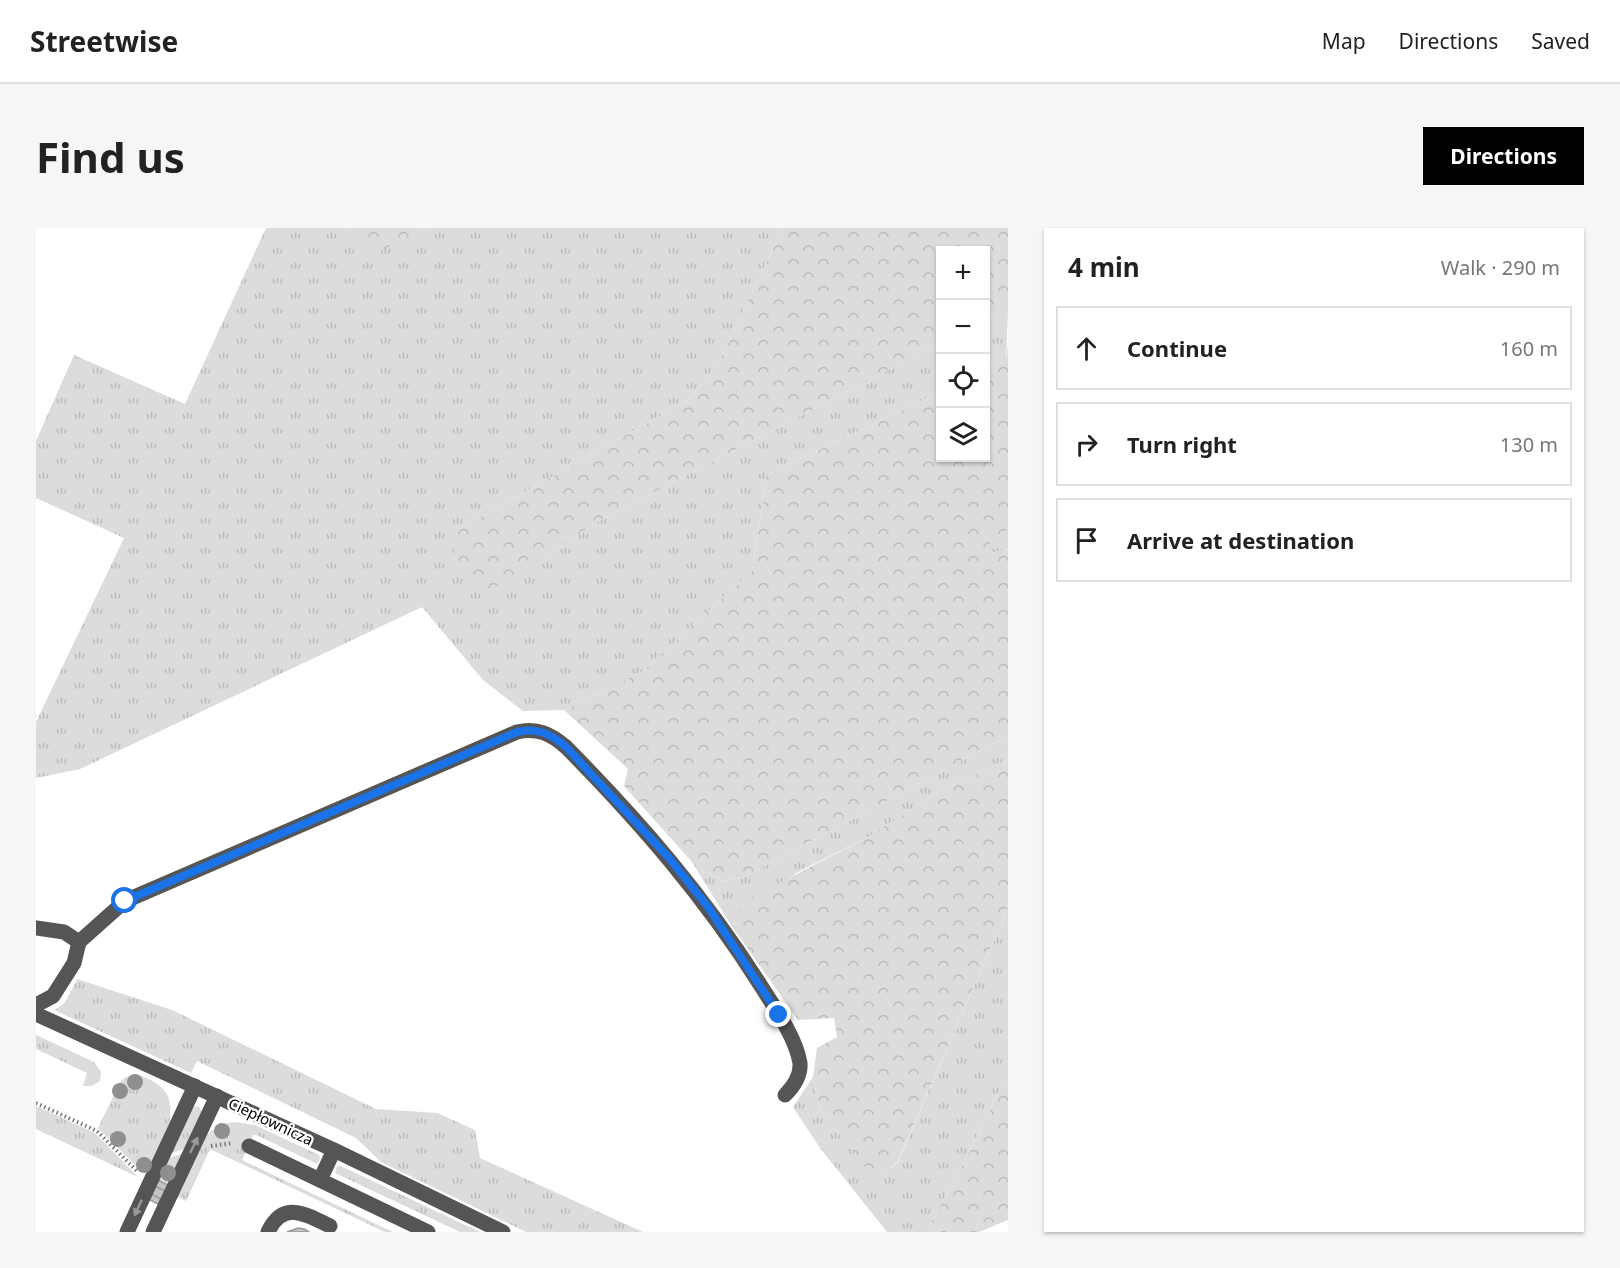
<!DOCTYPE html>
<html lang="en">
<head>
<meta charset="utf-8">
<style>
	body { margin:0; font-family:"Noto Sans",sans-serif; background:#f6f6f6; color:#222 }
	.controls { position:absolute; right:18px; top:18px; display:grid; overflow:hidden; border-radius:0px; box-shadow:0 2px 4px #0004 }
	.controls button { width:54px; height:54px; display:grid; place-items:center; padding:0; border:0; border-bottom:2px solid #e0e0e0; background:#fff; color:#222; font:30px sans-serif }
	.stop { position:absolute; width:18px; height:18px; margin:-14px; border:4px solid #1a73e8; border-radius:50%; background:#fff }
	.stop.end { background:#1a73e8; border-color:#fff; box-shadow:0 2px 6px #0008 }
	.list { margin:0; padding:0; list-style:none }
	h2 { display:flex; justify-content:space-between; align-items:center; height:78px; margin:0; padding:0 24px; font-size:26px }
	h2 small { font-size:20px; font-weight:400; color:#767676 }
	.list li { display:grid; grid-template-columns:39px 1fr auto; gap:18px; align-items:center; box-sizing:border-box; height:84px; margin:0 12px 12px; padding:0 12px; border:2px solid #e0e0e0; border-radius:0px }
	.list b { display:block; font-size:22px; white-space:nowrap }
	.list em { font-size:20px; font-style:normal; color:#767676 }
	.icon { flex:none; width:33px; height:33px; fill:none; stroke:currentColor; stroke-width:2; stroke-linecap:round; stroke-linejoin:round }
	.map { position:relative; flex:none; width:972px; height:1004px; overflow:hidden; border-radius:0px }
	header { display:flex; align-items:center; gap:36px; box-sizing:border-box; height:84px; padding:0 30px; background:#fff; border-bottom:2px solid #e0e0e0 }
	header strong { font-size:28px }
	nav { display:flex; gap:33px; margin-inline-start:auto; font-size:21px }
	.intro { display:flex; align-items:center; justify-content:space-between; box-sizing:border-box; height:144px; padding:0 36px }
	h1 { margin:0; font-size:42px }
	.button { padding:15px 27px; border-radius:0px; background:#000; color:#fff; font-size:21px; font-weight:700 }
	main { display:flex; gap:36px; padding:0 36px }
	aside { flex:1; background:#fff; border-radius:0px; box-shadow:0 2px 4px #0004 }
	.map>svg:first-child { display:block }
</style>
</head>
<body>
<header>
<strong>Streetwise</strong>
<nav><a>Map</a><a>Directions</a><a>Saved</a></nav>
</header>
<div class="intro"><h1>Find us</h1><a class="button">Directions</a></div>
<main>
<div class="map">
<svg width="972" height="1004" viewBox="0 0 972 1004">
	<defs>
		<pattern id="grass-tufts" width="24" height="20" patternUnits="userSpaceOnUse" patternTransform="scale(1.5)"><rect width="24" height="20" fill="#dcdcdc"/><path d="M3 7l-1-3M5 7V3M7 7l1-3M15 17l-1-3M17 17v-4M19 17l1-3" fill="none" stroke="#bbb"/></pattern>
		<pattern id="forest-crowns" width="20" height="18" patternUnits="userSpaceOnUse" patternTransform="scale(1.5)"><rect width="20" height="18" fill="#dcdcdc"/><path d="M2 6a3 3 0 1 1 6 0M12 15a3 3 0 1 1 6 0" fill="none" stroke="#bbb"/></pattern>
	</defs>
	<rect width="100%" height="100%" fill="#fff"/>
	<g fill="url(#grass-tufts)">
		<path d="M230 0H310L338 25 390 0H747L682 136 652 172 420 303 511 329 561 294 904 115V164L731 247 716 343 607 443 528 482 487 483 447 452 386 379 44 541 0 550V494L88 310 0 270V213L38 127 149 176Z"/>
		<path d="M972 84 970 132 950 142V90Z"/>
		<path d="M972 302V321L955 325 945 322 967 304Z"/>
		<path d="M972 508V532L907 561 832 609 760 645 703 693 695 697 656 634 686 653 706 650Z"/>
		<path d="M972 680V844L932 927 890 1004H851L784 920 757 879 777 849 784 881 839 951 862 934Z"/>
		<path d="M41 751 136 782 340 881 401 885 439 902 444 930 607 1004H490L345 934 320 910 161 833 155 845 18 782 29 775Z"/>
		<path d="M0 807 58 834 65 844 64 853 56 858H47L51 845 0 821Z"/>
		<path d="M101 847C158 862 129 911 112 946L105 943 62 900 84 854 90 849Z"/>
		<path d="M0 878 59 905 102 949 0 901Z"/>
		<path d="M163 878 166 885 149 921 135 925 157 879Z"/>
		<path d="M197 894 219 897 283 927 284 930 282 935H279L218 906 206 932 357 1004H349L174 921 150 973 140 968 170 907 183 897Z"/>
		<path d="M146 926 132 955 122 951 132 930Z"/>
		<path d="M301 938H305L444 1004H424L299 945Z"/>
	</g>
	<g fill="url(#forest-crowns)">
		<path d="M310 0H390L338 26Z"/>
		<path d="M747 0H972V84L950 90V22H904V115L561 294 511 329 448 366 418 329 420 303 652 172 682 136Z"/>
		<path d="M972 115V302L967 304 946 322 955 325 972 321V508L706 650 686 653 656 634 588 558 592 541 528 482 607 443 716 343 731 247 904 164V230H950V142L970 132Z"/>
		<path d="M972 532V680L862 933 839 952 784 881 777 849 781 820 801 809 798 790 762 792 695 697 703 693 707 674 832 609 907 561Z"/>
		<path d="M972 844V992L943 1004H890L932 927Z"/>
	</g>
	<g fill="#c4c4c4" stroke="#999" stroke-width="1.5">
		<path d="M122 952 132 957 122 976 112 971Z"/>
		<path d="M119 958 129 963 125 971 115 966Z"/>
		<path d="M262 1000 268 1001 273 1004H251Z"/>
	</g>
	<g fill="none" stroke-linecap="round" stroke-linejoin="round">
		<g stroke="#777" stroke-width="4" stroke-dasharray="1.5 3" stroke-linecap="butt">
			<path d="M0 875 61 903 102 944"/>
			<path d="M175 918 197 915"/>
		</g>
		<g stroke="#555" stroke-width="15">
			<path d="M0 700 28 704 43 714 38 735 17 768 0 777"/>
			<path d="M43 714 89 673 481 504C501 499 515 506 530 519 604 594 669 669 725 758 739 780 760 810 764 835 765 847 757 859 749 867"/>
			<path d="M0 786 298 922 467 1004"/>
			<path d="M213 918 392 1004"/>
			<path d="M284 952 298 922"/>
			<path d="M91 1004 159 858"/>
			<path d="M117 1004 181 868"/>
			<path d="M232 1004C247 972 270 986 294 998"/>
		</g>
	</g>
	<g fill="#8f8f8f">
		<circle cx="99" cy="854" r="8"/>
		<circle cx="84" cy="863" r="8"/>
		<circle cx="186" cy="903" r="8"/>
		<circle cx="82" cy="911" r="8"/>
		<circle cx="108" cy="937" r="8"/>
		<circle cx="132" cy="945" r="8"/>
	</g>
	<defs><path id="oneway-solid" d="M-6-.8H1V-3.2L6.5 0L1 3.2V.8H-6Z" transform="scale(1.5)"/></defs>
	<g fill="#999">
		<use href="#oneway-solid" transform="translate(158 917) rotate(-64)"/>
		<use href="#oneway-solid" transform="translate(102 980) rotate(115)"/>
	</g>
	<g fill="none" stroke-linecap="round" stroke-linejoin="round">
		<path stroke="#1a73e8" stroke-width="8" d="M89 673 481 504C501 499 515 506 530 519L633 630 672 679 743 787"/>
	</g>
	<g text-anchor="middle" dominant-baseline="central" stroke-width="4.5" stroke-linejoin="round" paint-order="stroke">
		<g font-size="15" fill="#000" stroke="#fff">
			<text transform="translate(235 893) rotate(25)">Ciepłownicza</text>
		</g>
	</g>
</svg>
<div class="controls">
<button>+</button>
<button>−</button>
<button><svg class="icon" aria-label="locate" viewBox="0 0 24 24"><circle cx="12" cy="12" r="6"/><path d="M12 2v4M12 18v4M2 12h4M18 12h4"/></svg></button>
<button><svg class="icon" aria-label="layers" viewBox="0 0 24 24"><path d="M12 4l9 5-9 5-9-5zM3 14l9 5 9-5"/></svg></button>
</div>
<div class="stop" style="left:89px;top:673px"></div>
<div class="stop end" style="left:743px;top:787px"></div>
</div>
<aside>
<h2>4 min<small>Walk · 290 m</small></h2>
<ul class="list">
<li><svg class="icon" aria-label="ahead" viewBox="0 0 24 24"><path d="M12 20V5M6 11l6-6 6 6"/></svg><div><b>Continue</b></div><em>160 m</em></li>
<li><svg class="icon" aria-label="right" viewBox="0 0 24 24"><path d="M7 20v-9h11M14 6l5 5-5 5"/></svg><div><b>Turn right</b></div><em>130 m</em></li>
<li><svg class="icon" aria-label="arrive" viewBox="0 0 24 24"><path d="M6 21V4h12l-3 4 3 4H6"/></svg><div><b>Arrive at destination</b></div></li>
</ul>
</aside>
</main>
</body>
</html>
